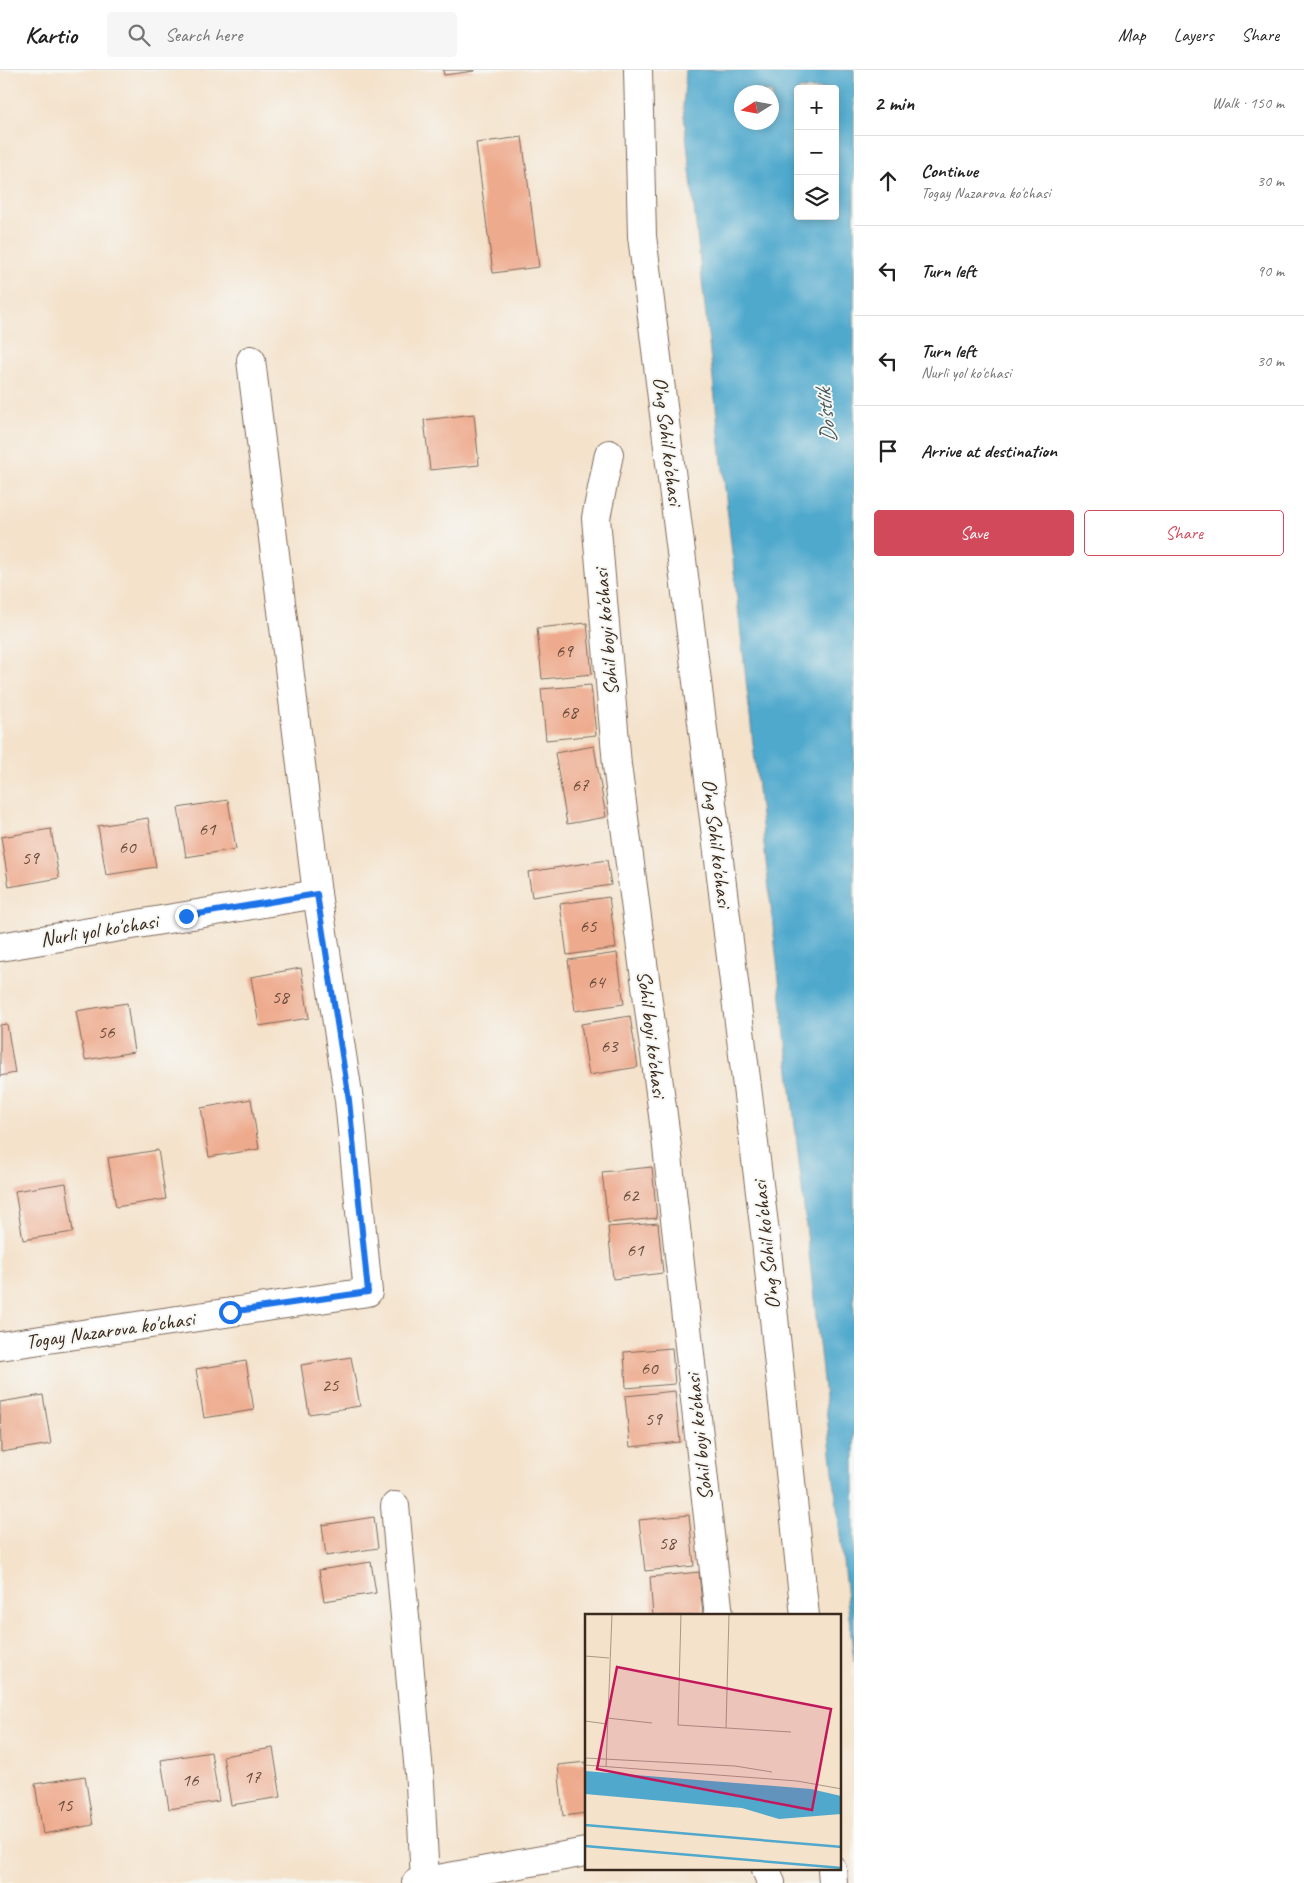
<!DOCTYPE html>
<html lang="en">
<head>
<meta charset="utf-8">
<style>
	body { margin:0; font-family:Caveat,sans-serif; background:#f6f6f6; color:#222 }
	.controls { position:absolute; right:15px; top:15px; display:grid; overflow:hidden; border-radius:5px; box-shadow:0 2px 8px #0003 }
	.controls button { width:45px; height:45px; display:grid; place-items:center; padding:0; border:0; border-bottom:1px solid #e0e0e0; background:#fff; color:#222; font:25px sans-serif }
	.compass { position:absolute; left:734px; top:15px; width:45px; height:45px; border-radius:50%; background:#fff; box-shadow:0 2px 8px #0003; rotate:259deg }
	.stop { position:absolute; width:15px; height:15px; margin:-11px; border:4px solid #1a73e8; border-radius:50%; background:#fff }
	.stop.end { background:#1a73e8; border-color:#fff; box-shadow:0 1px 5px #0008 }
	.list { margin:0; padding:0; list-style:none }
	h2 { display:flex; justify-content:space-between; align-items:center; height:65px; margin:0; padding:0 20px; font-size:21px }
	h2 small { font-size:16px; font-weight:400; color:#767676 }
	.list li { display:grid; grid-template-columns:32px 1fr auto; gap:15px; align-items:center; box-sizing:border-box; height:90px; padding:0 20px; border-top:1px solid #e0e0e0 }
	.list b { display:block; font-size:19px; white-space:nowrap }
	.list p { margin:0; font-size:16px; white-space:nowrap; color:#767676 }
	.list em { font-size:16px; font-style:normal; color:#767676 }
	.actions { display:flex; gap:10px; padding:15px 20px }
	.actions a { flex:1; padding:11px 0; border:1px solid #d1495b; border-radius:5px; text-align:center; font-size:18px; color:#d1495b }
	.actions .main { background:#d1495b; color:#fff }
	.icon { flex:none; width:28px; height:28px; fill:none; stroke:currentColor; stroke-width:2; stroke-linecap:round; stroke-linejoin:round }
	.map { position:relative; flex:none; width:854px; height:1813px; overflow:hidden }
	header { display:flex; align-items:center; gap:30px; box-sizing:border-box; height:70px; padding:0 25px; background:#fff; border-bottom:1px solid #e0e0e0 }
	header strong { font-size:24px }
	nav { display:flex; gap:28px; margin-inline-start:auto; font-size:18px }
	.search { width:350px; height:45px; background:#f6f6f6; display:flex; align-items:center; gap:12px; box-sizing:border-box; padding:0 18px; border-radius:5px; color:#767676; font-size:19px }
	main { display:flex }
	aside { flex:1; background:#fff }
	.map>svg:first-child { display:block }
</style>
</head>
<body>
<header>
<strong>Kartio</strong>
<div class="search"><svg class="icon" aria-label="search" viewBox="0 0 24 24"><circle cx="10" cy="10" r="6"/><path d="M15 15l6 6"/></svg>Search here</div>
<nav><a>Map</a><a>Layers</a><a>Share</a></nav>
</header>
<main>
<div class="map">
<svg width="854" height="1813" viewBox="0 0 854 1813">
	<rect width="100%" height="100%" fill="#f6f6f2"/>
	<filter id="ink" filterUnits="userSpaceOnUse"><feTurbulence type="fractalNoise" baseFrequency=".02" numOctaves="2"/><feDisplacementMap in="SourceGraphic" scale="10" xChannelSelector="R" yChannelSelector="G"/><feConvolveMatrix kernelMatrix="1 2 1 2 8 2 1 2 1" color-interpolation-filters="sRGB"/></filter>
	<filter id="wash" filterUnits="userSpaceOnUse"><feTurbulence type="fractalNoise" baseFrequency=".0096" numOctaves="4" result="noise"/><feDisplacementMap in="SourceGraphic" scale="20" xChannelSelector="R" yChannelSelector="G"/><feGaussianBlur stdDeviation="1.12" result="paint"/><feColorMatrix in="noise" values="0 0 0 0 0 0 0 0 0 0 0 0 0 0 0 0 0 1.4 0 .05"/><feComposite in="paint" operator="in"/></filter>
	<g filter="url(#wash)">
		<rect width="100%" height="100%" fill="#f4e2cb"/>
		<path fill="#50a9cd" stroke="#466a76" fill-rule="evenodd" d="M686 0H854V1592L683 37ZM798 19H835V146H798ZM742 22H772V52H742Z"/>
		<g id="blocks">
			<g fill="#eeaa8d">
				<path d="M443 0H474V1L444 5Z"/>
				<path d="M522 67 539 197 493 203 476 73Z"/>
				<path d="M474 344 479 395 430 400 424 350Z"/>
				<path d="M587 553 592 604 542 609 537 558Z"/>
				<path d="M591 615 596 665 546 670 541 619Z"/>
				<path d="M594 676 606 747 567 754 555 683Z"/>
				<path d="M228 730 236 779 186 787 178 738Z"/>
				<path d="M148 748 156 797 106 805 98 756Z"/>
				<path d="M51 759 59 808 9 817 1 767Z"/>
				<path d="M607 790 611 815 532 827 528 802Z"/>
				<path d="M609 827 616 878 567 885 560 834Z"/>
				<path d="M617 883 624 934 575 941 568 890Z"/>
				<path d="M301 898 309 948 259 956 251 907Z"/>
				<path d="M127 933 134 982 85 990 76 941Z"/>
				<path d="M630 946 638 997 589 1005 581 954Z"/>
				<path d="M7 954 15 1003 0 1006V955Z"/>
				<path d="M251 1029 259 1079 209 1087 201 1038Z"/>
				<path d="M158 1080 166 1129 116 1137 108 1088Z"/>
				<path d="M652 1097 657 1148 608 1153 602 1102Z"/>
				<path d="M66 1113 73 1162 23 1170 15 1121Z"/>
				<path d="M658 1153 663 1203 613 1209 608 1157Z"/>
				<path d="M672 1278 675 1314 626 1318 624 1282Z"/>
				<path d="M351 1287 360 1336 309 1344 301 1295Z"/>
				<path d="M246 1291 254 1340 204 1348 196 1299Z"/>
				<path d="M675 1321 680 1372 630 1377 625 1326Z"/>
				<path d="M43 1325 51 1374 1 1382 0 1332Z"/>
				<path d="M689 1445 694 1496 645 1501 639 1450Z"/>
				<path d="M374 1447 378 1478 326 1486 322 1455Z"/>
				<path d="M371 1492 376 1523 324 1531 319 1500Z"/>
				<path d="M699 1502 703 1546H653L650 1507Z"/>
				<path d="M273 1678 281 1727 231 1735 223 1686Z"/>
				<path d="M211 1682 219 1731 169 1739 161 1690Z"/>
				<path d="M586 1692V1743L563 1746 558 1695Z"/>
				<path d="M85 1706 93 1755 43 1764 35 1714Z"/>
			</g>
		</g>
	</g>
	<g filter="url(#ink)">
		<use href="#blocks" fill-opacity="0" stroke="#7c6a5b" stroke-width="1"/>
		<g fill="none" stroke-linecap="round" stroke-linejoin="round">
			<g stroke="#7c6a5b" stroke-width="30">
				<g id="minor">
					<path d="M638 0 642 166 766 1171 805 1546"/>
					<path d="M609 384 596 448 617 695 666 1068 719 1546"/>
					<path d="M0 877 317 824"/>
					<path d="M0 1276 368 1222 349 1030 317 824 251 290"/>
					<path d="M395 1436 420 1714 425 1811"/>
					<path d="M766 1799 771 1813"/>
					<path d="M832 1799 833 1813"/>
					<path d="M416 1813 586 1782"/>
				</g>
			</g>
			<use href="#minor" stroke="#fff" stroke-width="28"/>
		</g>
	</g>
	<g fill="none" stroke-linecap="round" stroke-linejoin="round" filter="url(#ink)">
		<path stroke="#1a73e8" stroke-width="6" d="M186 846 317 824 349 1030 368 1222 230 1242"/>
	</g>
	<g text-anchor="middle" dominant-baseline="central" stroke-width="4" stroke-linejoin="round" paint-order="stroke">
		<g font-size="19" fill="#684a3a">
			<text x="564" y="581">69</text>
			<text x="569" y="642">68</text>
			<text x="580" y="715">67</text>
			<text x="207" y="759">61</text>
			<text x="127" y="777">60</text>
			<text x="30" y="788">59</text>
			<text x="588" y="856">65</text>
			<text x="596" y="912">64</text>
			<text x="280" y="927">58</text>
			<text x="106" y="962">56</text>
			<text x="609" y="976">63</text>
			<text x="630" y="1125">62</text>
			<text x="635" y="1180">61</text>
			<text x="649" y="1298">60</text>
			<text x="330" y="1315">25</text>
			<text x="653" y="1349">59</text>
			<text x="667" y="1473">58</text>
			<text x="252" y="1707">17</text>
			<text x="190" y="1710">16</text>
			<text x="64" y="1735">15</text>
		</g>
		<g font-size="21" fill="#3b2a1e" stroke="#f6f6f2">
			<text transform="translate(668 371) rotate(83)">O'ng Sohil ko'chasi</text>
			<text transform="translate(606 562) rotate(-95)">Sohil boyi ko'chasi</text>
			<text transform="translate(717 773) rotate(83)">O'ng Sohil ko'chasi</text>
			<text transform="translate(99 860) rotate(-9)">Nurli yol ko'chasi</text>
			<text transform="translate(652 964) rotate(83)">Sohil boyi ko'chasi</text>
			<text transform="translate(766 1175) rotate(-96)">O'ng Sohil ko'chasi</text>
			<text transform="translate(110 1260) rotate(-8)">Togay Nazarova ko'chasi</text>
			<text transform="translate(699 1367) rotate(-96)">Sohil boyi ko'chasi</text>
		</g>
		<g font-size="22" font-style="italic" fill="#42565b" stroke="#f6f6f2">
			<text transform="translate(826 346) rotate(-96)">Do'stlik</text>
		</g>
	</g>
	<g transform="translate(585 1544)">
		<rect width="256" height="256" fill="#f4e2cb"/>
		<path d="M0 157 226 175 256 182V200L194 205 157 194 0 180Z" fill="#50a9cd"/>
		<path fill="none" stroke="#50a9cd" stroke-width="2.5" d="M0 211 257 233M0 232 257 254"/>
		<path fill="none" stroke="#aa9886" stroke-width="1" d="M96 0 93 111 206 118M0 42 24 44M22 104 67 109M0 107 22 110M141 114 144 0M0 144 150 152 187 158M0 151 212 167 257 175M21 153 27 0"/>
		<path fill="#c2185b" fill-opacity="0.15" stroke="#c2185b" stroke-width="2.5" d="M32 53 246 95 227 196 12 155Z"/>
		<rect width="256" height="256" fill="none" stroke="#3b2a1e" stroke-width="2.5"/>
	</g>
</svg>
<div class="controls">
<button>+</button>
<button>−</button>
<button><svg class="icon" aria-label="layers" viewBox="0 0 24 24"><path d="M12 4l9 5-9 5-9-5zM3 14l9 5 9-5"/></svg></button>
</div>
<svg class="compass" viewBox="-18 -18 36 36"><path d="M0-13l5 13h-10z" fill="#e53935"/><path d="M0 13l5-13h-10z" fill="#767676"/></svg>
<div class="stop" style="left:230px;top:1242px"></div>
<div class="stop end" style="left:186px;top:846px"></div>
</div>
<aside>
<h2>2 min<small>Walk · 150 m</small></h2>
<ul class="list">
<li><svg class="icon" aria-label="ahead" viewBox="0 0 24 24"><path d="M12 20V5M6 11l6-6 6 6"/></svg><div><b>Continue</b><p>Togay Nazarova ko'chasi</p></div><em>30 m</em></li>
<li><svg class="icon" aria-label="left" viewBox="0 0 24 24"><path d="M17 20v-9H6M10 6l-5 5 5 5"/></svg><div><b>Turn left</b></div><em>90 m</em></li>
<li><svg class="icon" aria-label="left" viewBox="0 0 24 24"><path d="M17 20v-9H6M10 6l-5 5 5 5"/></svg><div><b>Turn left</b><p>Nurli yol ko'chasi</p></div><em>30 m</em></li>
<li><svg class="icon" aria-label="arrive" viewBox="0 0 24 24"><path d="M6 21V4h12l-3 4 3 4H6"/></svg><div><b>Arrive at destination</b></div></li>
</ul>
<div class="actions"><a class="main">Save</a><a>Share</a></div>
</aside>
</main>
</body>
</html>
